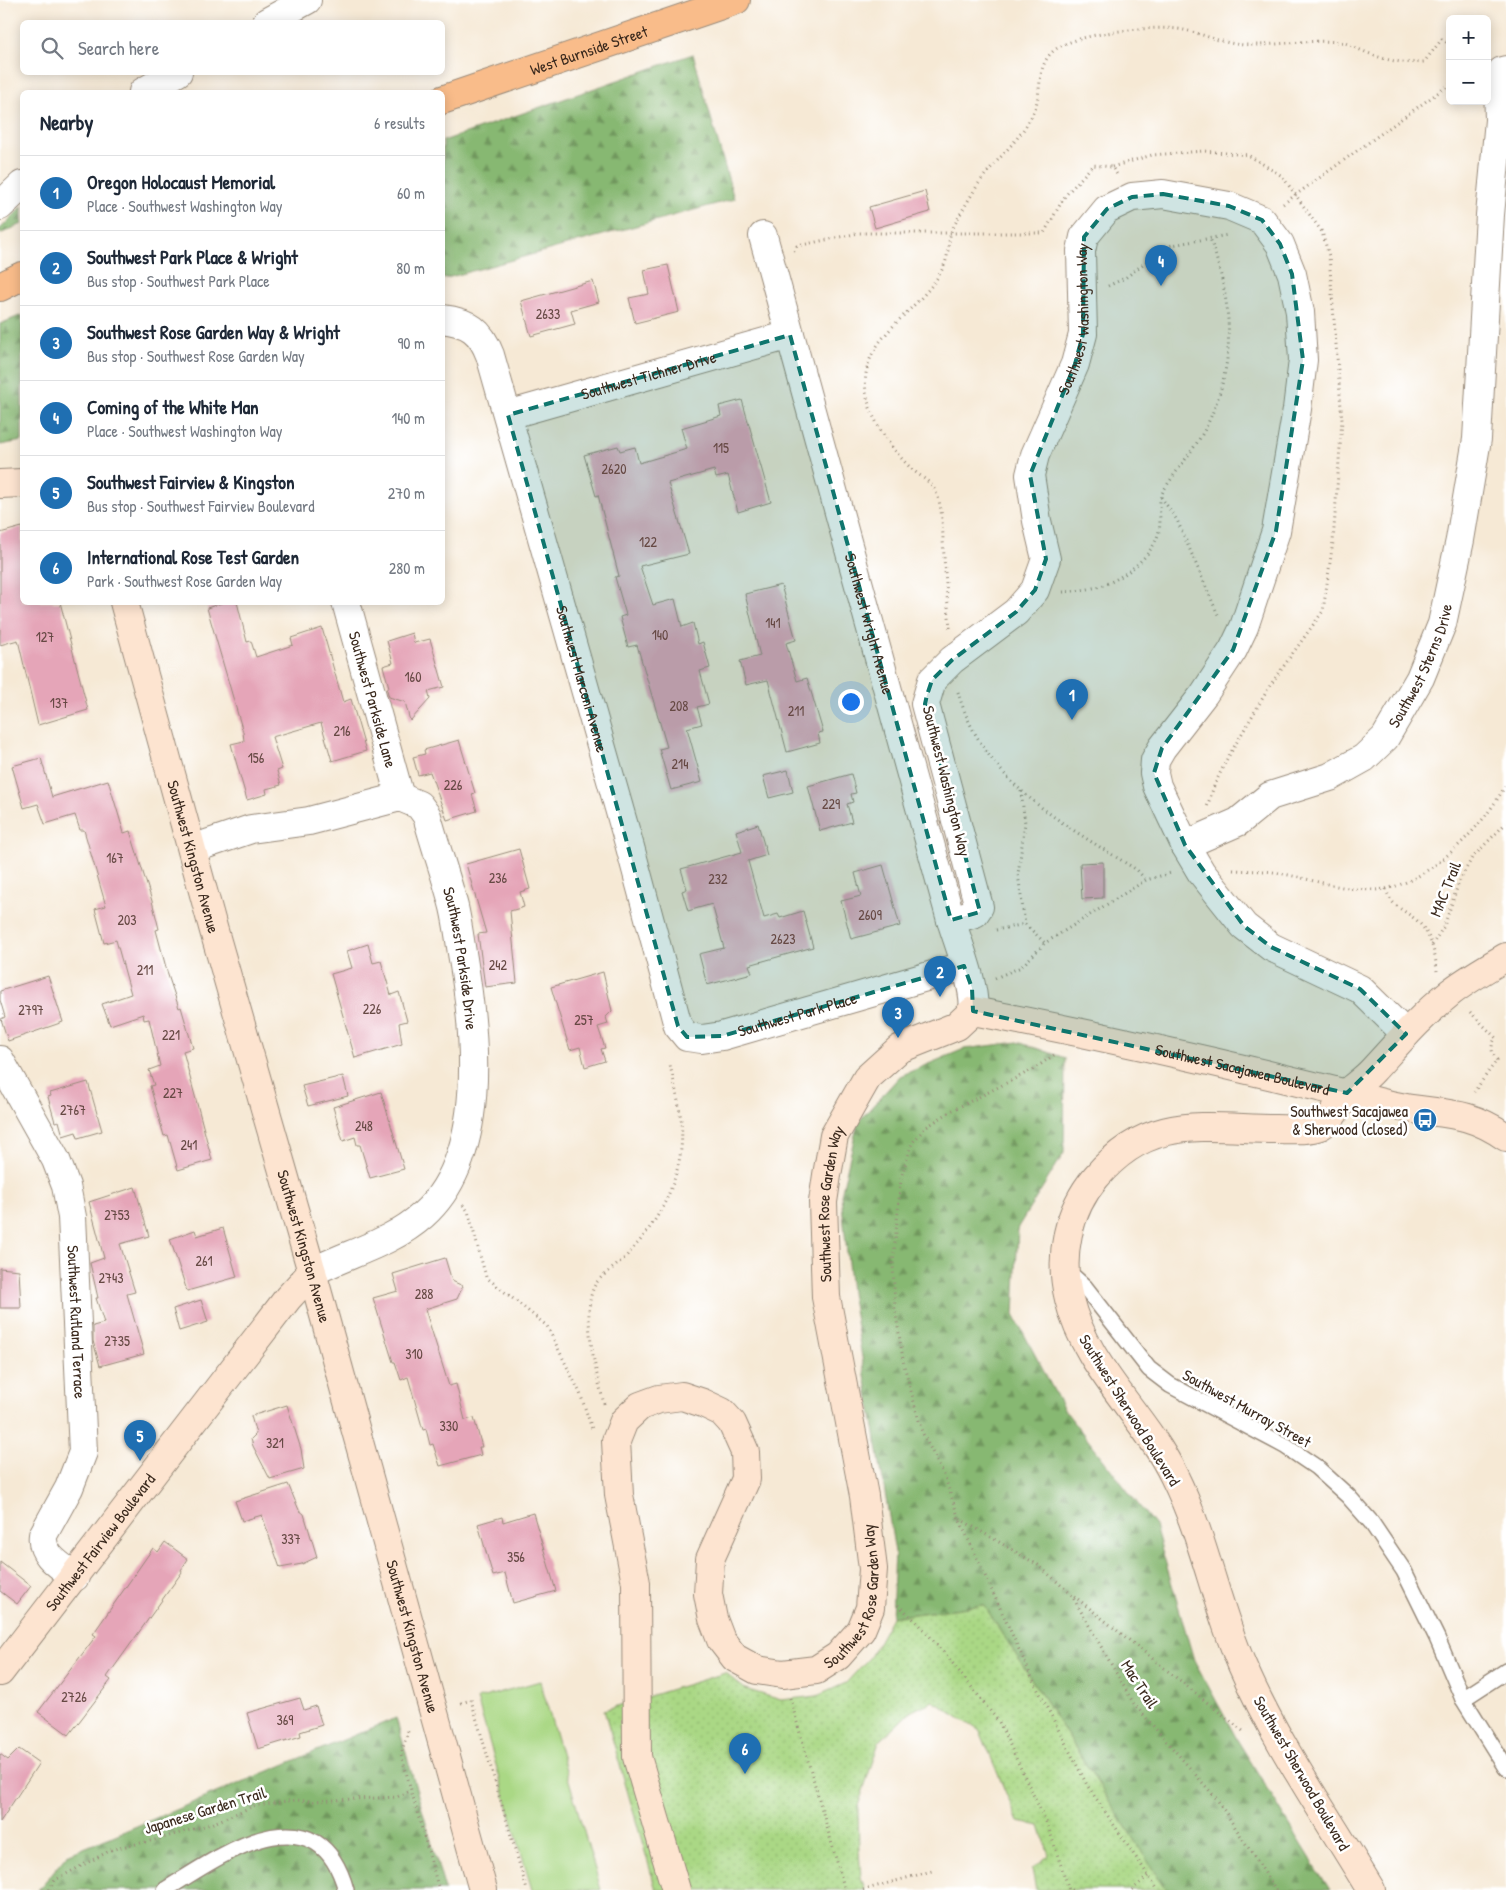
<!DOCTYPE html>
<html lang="en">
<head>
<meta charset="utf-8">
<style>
	body { margin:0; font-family:"Patrick Hand",sans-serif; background:#f2f2f3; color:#1f2937 }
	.controls { position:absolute; right:15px; top:15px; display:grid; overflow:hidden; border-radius:8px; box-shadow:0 2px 12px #0003 }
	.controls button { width:45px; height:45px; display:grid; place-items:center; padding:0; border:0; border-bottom:1px solid #e0e1e3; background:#fff; color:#1f2937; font:25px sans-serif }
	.you { position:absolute; left:850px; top:701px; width:18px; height:18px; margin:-12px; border:4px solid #fff; border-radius:50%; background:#1a73e8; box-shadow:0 0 0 8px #1a73e833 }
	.badge { display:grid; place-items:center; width:32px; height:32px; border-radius:50%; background:#1f6fb2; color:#fff; font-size:16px; font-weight:700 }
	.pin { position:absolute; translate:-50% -41px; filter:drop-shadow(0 1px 2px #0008) }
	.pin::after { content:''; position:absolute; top:26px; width:18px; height:15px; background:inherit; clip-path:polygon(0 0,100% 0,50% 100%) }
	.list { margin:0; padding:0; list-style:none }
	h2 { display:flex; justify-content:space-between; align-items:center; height:65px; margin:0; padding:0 20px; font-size:21px }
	h2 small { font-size:16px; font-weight:400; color:#747a83 }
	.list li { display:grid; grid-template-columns:32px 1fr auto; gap:15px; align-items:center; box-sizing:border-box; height:75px; padding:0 20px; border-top:1px solid #e0e1e3 }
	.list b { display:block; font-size:19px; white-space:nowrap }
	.list p { margin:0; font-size:16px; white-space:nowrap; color:#747a83 }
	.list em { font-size:16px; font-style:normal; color:#747a83 }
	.icon { flex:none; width:28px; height:28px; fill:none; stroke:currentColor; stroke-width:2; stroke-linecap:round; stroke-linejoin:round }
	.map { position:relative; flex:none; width:1506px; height:1890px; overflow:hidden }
	.search { position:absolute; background:#fff; box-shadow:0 2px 12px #0003; left:20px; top:20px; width:425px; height:55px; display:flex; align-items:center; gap:12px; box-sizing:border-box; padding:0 18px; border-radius:8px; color:#747a83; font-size:19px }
	.panel { position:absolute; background:#fff; box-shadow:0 2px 12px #0003; left:20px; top:90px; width:425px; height:515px; border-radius:8px }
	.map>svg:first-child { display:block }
</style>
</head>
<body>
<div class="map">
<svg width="1506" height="1890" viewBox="0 0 1506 1890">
	<defs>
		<pattern id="forest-firs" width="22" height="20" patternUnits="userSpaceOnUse" patternTransform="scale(1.25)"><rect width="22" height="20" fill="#87b872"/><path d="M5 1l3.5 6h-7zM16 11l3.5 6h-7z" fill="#70965d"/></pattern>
		<pattern id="park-dots" width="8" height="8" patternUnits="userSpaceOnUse" patternTransform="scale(1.25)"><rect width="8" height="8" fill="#aad885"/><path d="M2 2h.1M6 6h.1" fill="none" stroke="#93ba72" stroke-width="1.8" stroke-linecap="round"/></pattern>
	</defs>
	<rect width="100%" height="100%" fill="#fff"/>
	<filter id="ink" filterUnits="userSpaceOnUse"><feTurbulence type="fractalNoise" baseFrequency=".02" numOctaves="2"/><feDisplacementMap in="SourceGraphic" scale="10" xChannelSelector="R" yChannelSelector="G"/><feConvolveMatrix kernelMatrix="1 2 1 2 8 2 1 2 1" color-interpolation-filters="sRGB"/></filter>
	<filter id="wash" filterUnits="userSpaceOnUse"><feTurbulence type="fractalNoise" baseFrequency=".0096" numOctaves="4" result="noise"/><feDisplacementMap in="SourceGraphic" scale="20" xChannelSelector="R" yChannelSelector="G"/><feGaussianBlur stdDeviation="1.12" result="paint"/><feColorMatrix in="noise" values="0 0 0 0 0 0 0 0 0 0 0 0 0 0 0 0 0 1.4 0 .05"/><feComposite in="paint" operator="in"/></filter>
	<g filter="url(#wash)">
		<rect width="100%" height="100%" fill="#f6e9d5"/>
		<path fill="#aad885" stroke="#728152" d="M540 1681 601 1890H532L477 1699Z"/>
		<g fill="url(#forest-firs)" stroke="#617148">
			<path d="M693 54 734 199 443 279V141Z"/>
			<path d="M22 207V224L0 234V229Z"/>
			<path d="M22 315V441L0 445V324Z"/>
			<path d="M1018 1042 1065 1058 1064 1153 1018 1227 1014 1315 1063 1408 1155 1526 1194 1660 1238 1741 1330 1890H1166L984 1605 892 1617 895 1552 851 1292 841 1195 858 1122 900 1076 964 1049Z"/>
			<path d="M396 1718 445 1890H38L67 1855Z"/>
		</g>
		<path fill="url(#park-dots)" stroke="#728152" d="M984 1605 1166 1890H1036L1032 1869 1049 1855 1040 1826 1018 1822 980 1731 933 1701 910 1712 879 1742 858 1806 859 1851 861 1877 865 1890H656L604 1710 725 1673 745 1689 781 1700 817 1696 846 1683 870 1657 892 1617Z"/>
		<g id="blocks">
			<g fill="#e5a5b8">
				<path d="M925 191 930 212 875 228 869 207Z"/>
				<path d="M668 265 679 312 635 323 629 298 649 294 644 270Z"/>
				<path d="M593 281 599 302 571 310 575 324 531 336 521 301Z"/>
				<path d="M742 400 771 502 738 512 728 475 716 478 714 470 668 483 689 554 640 566 653 605 675 599 682 627 693 623 698 644 703 642 710 668 700 671 709 704 697 707 702 724 687 728 702 782 671 790 659 749 667 747 637 645 628 647 620 617 626 615 615 577 619 576 598 495 596 496 584 455 618 446 620 451 635 447 639 463 687 449 681 428 721 416 719 406Z"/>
				<path d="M22 527V602H60L88 710 38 725 18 640 0 645V533Z"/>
				<path d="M781 585 796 640 786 643 797 681 807 678 823 732 818 733 820 743 787 752 768 680 746 685 740 661 760 656 745 594Z"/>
				<path d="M224 602H237L247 642 251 641 256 657 293 645 291 638 322 628 343 702 351 699 366 751 332 761 321 723 272 737 282 769 277 771 281 785 266 789 267 794 247 800 231 744 244 741 243 732 207 608Z"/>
				<path d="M412 633 414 643 430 639 444 687 428 691 430 699 410 721 405 702 389 697 387 690 389 687 383 666 393 663 387 641Z"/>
				<path d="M459 740 475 793 472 794 477 811 447 820 430 772 418 775 413 757 425 754 424 750Z"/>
				<path d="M41 758 52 797 108 780 124 833 130 831 152 901 159 929 156 930 168 975 179 1008 181 1007 193 1048 183 1051 212 1160 178 1170 168 1135 164 1136 150 1086 154 1085 149 1070 160 1066 149 1019 144 1020 143 1014 110 1025 102 1004 131 994 116 940 104 943 95 909 106 906 84 830H80L75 815 45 824 38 804 24 808 12 766Z"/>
				<path d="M788 770 793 792 769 798 763 776Z"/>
				<path d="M851 774 856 793 851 794 853 802 847 804 852 822 820 831 808 786Z"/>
				<path d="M758 824 767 855 748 861 764 918 778 914 780 918 803 911 813 947 749 965 752 973 707 985 699 954 724 948 712 904 688 911 682 891 687 889 681 869 742 852 736 831Z"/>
				<path d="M519 849 530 889 520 892 524 907 510 911 517 983 485 987 478 934 486 933 466 864Z"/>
				<path d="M1103 862V898L1082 899 1080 863Z"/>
				<path d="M883 865 900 926 851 939 841 901 861 896 855 873Z"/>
				<path d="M368 944 373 963 381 961 391 995 399 992 407 1021 399 1023 402 1044 355 1058 331 974 352 968 347 951Z"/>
				<path d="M603 972 612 1011 606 1017 608 1024 598 1027 605 1048 601 1049 605 1061 585 1067 580 1047 570 1050 551 987Z"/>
				<path d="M48 976 63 1022 8 1041 1 1019 5 1017 0 1000V991Z"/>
				<path d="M343 1076 348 1096 308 1106 302 1086Z"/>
				<path d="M88 1082 102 1131 78 1138 76 1132 63 1136 59 1121 55 1122 48 1097 51 1096 50 1093Z"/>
				<path d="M381 1092 404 1169 370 1178 360 1145H357L355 1137 343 1141 333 1107Z"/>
				<path d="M135 1187 149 1236 120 1244 135 1292 127 1294 144 1354 100 1366 93 1341V1326L104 1323 96 1298H98L90 1263 104 1258 89 1202Z"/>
				<path d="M223 1228 237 1277 187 1291 170 1239 195 1230 197 1236Z"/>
				<path d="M445 1258 452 1281 463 1286 457 1299 425 1309 449 1386 456 1384 465 1420 474 1418 482 1447H479L481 1455 440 1466 433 1444 430 1445 426 1429 423 1430 408 1377 401 1380 395 1362H393L373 1298 398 1291 393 1274Z"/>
				<path d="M0 1268 19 1270 21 1308H0Z"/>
				<path d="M201 1300 208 1322 179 1331 173 1309Z"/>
				<path d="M287 1405 301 1449 304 1469 270 1479 253 1446 251 1439 256 1434 251 1416Z"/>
				<path d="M288 1484 299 1510 304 1514 317 1557 302 1564 280 1568 262 1515 242 1521 235 1501Z"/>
				<path d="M533 1513 556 1591 513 1603 505 1573 493 1576 478 1524 502 1517 503 1522Z"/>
				<path d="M165 1542 188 1559 181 1570 182 1572 107 1677 111 1680 69 1735 38 1712 96 1636 93 1634 153 1548 158 1552Z"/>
				<path d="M0 1562 31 1586 17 1604 0 1591Z"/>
				<path d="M300 1698 304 1710 316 1706 322 1725 300 1732 301 1736 258 1749 247 1713Z"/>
				<path d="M19 1749 39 1763 0 1822V1754L8 1760Z"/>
			</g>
		</g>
	</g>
	<g filter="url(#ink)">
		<use href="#blocks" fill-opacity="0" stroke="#988a7a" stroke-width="1"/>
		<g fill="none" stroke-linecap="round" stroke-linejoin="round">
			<g stroke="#988a7a" stroke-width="18">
				<g id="lane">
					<path d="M1065 1269 1085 1287 1149 1369 1170 1385 1285 1446 1316 1467 1348 1496 1371 1522 1404 1571 1437 1638 1463 1699 1506 1768"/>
					<path d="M1463 1699 1506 1671"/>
					<path d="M165 1890C221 1855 317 1786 346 1890"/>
				</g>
			</g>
			<g stroke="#988a7a" stroke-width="30">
				<g id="street">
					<path d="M267 22 307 0"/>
					<path d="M143 92 178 72"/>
					<path d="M0 206 22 185"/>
					<path id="s1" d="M763 236 951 920C958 943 977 990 973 1011"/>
					<path id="s2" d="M442 319C469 322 481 331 490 355L630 847 678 1026 687 1037 702 1039 722 1036 964 966"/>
					<path id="s3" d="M508 415 790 335"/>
					<path id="s4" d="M346 602 400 797"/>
					<path id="s5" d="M1185 845 1238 822 1270 796 1330 777 1364 758 1385 738 1420 678 1442 624 1460 540 1477 439 1490 215 1499 120 1498 84 1502 71 1506 70"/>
					<path id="s6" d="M192 849 251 829 309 821 400 797 419 805 427 816C435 846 446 876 454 907 458 924 460 942 463 959 476 1036 488 1157 423 1215 392 1243 349 1253 312 1272"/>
					<path id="s7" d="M951 920 975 913 979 907 925 704 932 680 952 660 1016 612 1035 590 1046 559 1037 521 1030 475 1035 455 1075 364 1083 334 1081 251 1084 237 1107 209 1132 197 1163 194 1229 206 1262 220 1280 244 1292 274 1300 312 1303 360 1297 409 1276 531 1244 627 1233 650 1204 694 1162 748 1155 760 1154 773 1157 786 1185 845 1201 872 1244 926 1271 947 1360 989 1406 1034"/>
					<path id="s8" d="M0 1060 56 1160 66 1186 72 1217 83 1452 69 1488 43 1535C40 1555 61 1566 75 1577"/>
				</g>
			</g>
			<g stroke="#988a7a" stroke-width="30">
				<g id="secondary">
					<path d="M0 484 22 483"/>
					<path id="s9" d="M124 602 214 931 312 1272 483 1890"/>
					<path id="s10" d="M0 1672 288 1298 312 1272"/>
					<path id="s11" d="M676 1890 637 1757 636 1583 619 1495 616 1441 624 1421 640 1406 659 1399 682 1396 703 1403 722 1412 732 1423 745 1452 746 1479 710 1559 708 1594 713 1619 721 1640 735 1658 757 1670 783 1674 816 1670 838 1656 861 1630 870 1608 873 1569 864 1496 826 1297 823 1202 827 1175 834 1136 867 1078 899 1049 957 1026 973 1011C1113 1038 1253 1070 1391 1105 1438 1116 1463 1107 1506 1137"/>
					<path d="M1371 1890C1327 1816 1276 1744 1242 1665 1215 1604 1204 1536 1174 1476 1144 1414 1085 1367 1069 1299 1058 1256 1068 1210 1096 1177 1149 1114 1202 1128 1275 1129 1288 1129 1307 1131 1320 1126 1334 1119 1339 1102 1349 1091 1357 1084 1366 1078 1373 1070 1398 1043 1422 1015 1451 992 1468 979 1487 968 1506 957"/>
				</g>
			</g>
			<g stroke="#988a7a" stroke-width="30">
				<g id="primary">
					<path id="s12" d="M442 100 736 0"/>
					<path d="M0 287 22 276"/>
				</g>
			</g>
			<g stroke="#988a7a" stroke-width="3" stroke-dasharray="1 4" stroke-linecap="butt">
				<path d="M1112 167 1152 155 1204 151 1248 155 1282 176 1322 232 1329 256 1342 420 1333 542 1323 611 1271 684 1227 759 1214 786 1207 807"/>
				<path d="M1283 204 1450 84"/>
				<path d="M794 251 797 246 859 233H1044L1065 196 1093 165 1112 167 1118 176"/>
				<path d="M1108 286 1125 278 1167 246 1228 235"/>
				<path d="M1161 497 1177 520 1219 617"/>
				<path d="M1063 592C1074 591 1086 590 1097 587 1121 581 1154 556 1159 531 1162 517 1156 502 1164 490 1178 467 1197 447 1208 423 1238 358 1232 304 1210 238"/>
				<path d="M950 628C948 603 945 579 944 555 942 535 944 511 936 492 931 482 923 478 914 471 893 452 870 420 866 392 858 334 926 311 945 263 949 253 948 242 951 232 958 217 968 201 977 186 994 160 1021 141 1034 111 1043 90 1035 64 1056 49 1078 33 1157 24 1184 30 1204 34 1223 44 1245 45 1276 46 1307 39 1339 42 1347 42 1355 48 1363 51 1384 60 1401 64 1424 62L1442 39 1450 45"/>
				<path d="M958 692C984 783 1062 823 1137 870L1146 880"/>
				<path d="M1021 791 1025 823 1018 874 1025 924"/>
				<path d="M1233 870C1249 871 1264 870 1279 873 1310 879 1342 890 1373 890 1423 890 1485 826 1506 784"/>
				<path d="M1386 889C1391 907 1402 908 1415 919 1430 931 1435 951 1437 971"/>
				<path d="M996 930 1025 924 1045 943"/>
				<path d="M1432 945 1444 926 1459 882 1472 858 1506 823"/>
				<path d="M995 978 1021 967 1045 943 1146 880 1171 873"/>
				<path d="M1470 1012 1496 1038C1490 1045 1491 1053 1497 1060L1474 1092"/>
				<path d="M1054 1055 1034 1069 951 1111 925 1128 912 1143 901 1178 893 1264 895 1309 904 1365 922 1432 944 1475 959 1519 1034 1682 1087 1785 1158 1890"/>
				<path d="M463 1205 468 1211 486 1277 547 1326 580 1393 592 1429"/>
				<path d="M604 1404C597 1375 580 1313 595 1285 600 1276 613 1269 620 1262 627 1257 632 1249 638 1243 666 1210 686 1165 681 1121 679 1102 674 1083 670 1065"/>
				<path d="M960 1519 1038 1565 1071 1594 1134 1704 1216 1798 1276 1890"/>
				<path d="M1074 1596 1243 1731"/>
				<path d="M898 1605 919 1624 947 1656 999 1722 1048 1826 1069 1890H1075"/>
				<path d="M790 1698 845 1890"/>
				<path d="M461 1703 471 1700 527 1890"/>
				<path d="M408 1731 401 1754 439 1890"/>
				<path d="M49 1890 55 1880 113 1849 159 1839 211 1824 256 1805 296 1800 314 1801 397 1797 410 1791"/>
				<path d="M863 1890 932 1871"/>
				<path d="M1132 1890 1148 1876"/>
			</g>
			<use href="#lane" stroke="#fff" stroke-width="15"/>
			<use href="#street" stroke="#fff" stroke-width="28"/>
			<use href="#secondary" stroke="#fde4d0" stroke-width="28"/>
			<use href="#primary" stroke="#f9bc8a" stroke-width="28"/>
		</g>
	</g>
	<path fill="#0f766e" fill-opacity="0.2" stroke="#0f766e" stroke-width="4" stroke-dasharray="10 6" stroke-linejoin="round" d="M1163 194 1229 206 1262 220 1280 244 1292 274 1303 360 1276 531 1233 650 1162 748 1154 773 1185 845 1244 926 1271 947 1360 989 1406 1034 1347 1093 973 1011 972 988 964 966 722 1036 687 1037 678 1026 508 415 790 335 951 920 980 912 925 704 927 695 932 680 952 660 1016 612 1035 590 1046 559 1030 475 1075 364 1083 334 1084 237 1107 209 1132 197Z"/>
	<defs>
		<g id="bus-disc" transform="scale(1.25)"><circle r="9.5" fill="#1f6fb2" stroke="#fff"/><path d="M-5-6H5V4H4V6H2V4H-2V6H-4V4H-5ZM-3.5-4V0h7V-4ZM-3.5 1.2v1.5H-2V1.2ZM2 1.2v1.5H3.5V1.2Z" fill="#fff"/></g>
	</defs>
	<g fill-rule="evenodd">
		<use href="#bus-disc" x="1425" y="1120"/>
	</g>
	<g text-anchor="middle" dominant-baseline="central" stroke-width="5" stroke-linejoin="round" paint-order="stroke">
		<g font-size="14" fill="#664944">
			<text x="548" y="313">2633</text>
			<text x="721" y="447">115</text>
			<text x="614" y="468">2620</text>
			<text x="648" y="541">122</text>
			<text x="773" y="622">141</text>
			<text x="660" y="634">140</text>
			<text x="45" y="636">127</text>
			<text x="413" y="676">160</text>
			<text x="59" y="702">137</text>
			<text x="679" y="705">208</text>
			<text x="796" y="710">211</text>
			<text x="342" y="730">216</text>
			<text x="256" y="757">156</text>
			<text x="680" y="763">214</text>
			<text x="453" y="784">226</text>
			<text x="831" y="803">229</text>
			<text x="115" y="857">167</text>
			<text x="498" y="877">236</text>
			<text x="718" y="878">232</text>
			<text x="870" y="914">2609</text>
			<text x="127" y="919">203</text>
			<text x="783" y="938">2623</text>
			<text x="498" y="964">242</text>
			<text x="145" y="969">211</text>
			<text x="372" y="1008">226</text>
			<text x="31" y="1009">2797</text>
			<text x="584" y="1019">257</text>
			<text x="171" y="1034">221</text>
			<text x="173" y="1092">227</text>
			<text x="73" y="1109">2767</text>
			<text x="364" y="1125">248</text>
			<text x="189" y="1144">241</text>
			<text x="117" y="1214">2753</text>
			<text x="204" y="1260">261</text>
			<text x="111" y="1277">2743</text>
			<text x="424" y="1293">288</text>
			<text x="117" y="1340">2735</text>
			<text x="414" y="1353">310</text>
			<text x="449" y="1425">330</text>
			<text x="275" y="1442">321</text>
			<text x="291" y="1538">337</text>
			<text x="516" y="1556">356</text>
			<text x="74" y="1696">2726</text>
			<text x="285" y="1719">369</text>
		</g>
		<g font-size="16" fill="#3b2a1e" stroke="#fff">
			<text stroke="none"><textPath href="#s12" startOffset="155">West Burnside Street</textPath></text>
			<text stroke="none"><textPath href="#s7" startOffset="688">Southwest Washington Way</textPath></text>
			<text stroke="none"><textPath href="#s3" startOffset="146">Southwest Tichner Drive</textPath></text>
			<text stroke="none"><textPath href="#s1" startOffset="402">Southwest Wright Avenue</textPath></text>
			<text stroke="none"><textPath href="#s5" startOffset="311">Southwest Sterns Drive</textPath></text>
			<text stroke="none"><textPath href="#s2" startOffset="401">Southwest Marconi Avenue</textPath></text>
			<text stroke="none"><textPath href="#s4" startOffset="101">Southwest Parkside Lane</textPath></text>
			<text transform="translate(947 781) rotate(76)">Southwest Washington Way</text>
			<text stroke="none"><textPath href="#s9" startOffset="264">Southwest Kingston Avenue</textPath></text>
			<text transform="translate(1445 889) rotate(-68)">MAC Trail</text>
			<text stroke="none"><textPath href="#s6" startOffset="396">Southwest Parkside Drive</textPath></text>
			<text stroke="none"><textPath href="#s2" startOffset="889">Southwest Park Place</textPath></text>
			<text stroke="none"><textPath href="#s11" startOffset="1970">Southwest Sacajawea Boulevard</textPath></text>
			<text stroke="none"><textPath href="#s11" startOffset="1432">Southwest Rose Garden Way</textPath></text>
			<text stroke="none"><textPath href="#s9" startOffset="669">Southwest Kingston Avenue</textPath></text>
			<text stroke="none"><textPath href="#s8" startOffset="279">Southwest Rutland Terrace</textPath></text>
			<text transform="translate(1247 1408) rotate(29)">Southwest Murray Street</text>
			<text transform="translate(1130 1410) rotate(58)">Southwest Sherwood Boulevard</text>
			<text stroke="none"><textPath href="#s10" startOffset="164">Southwest Fairview Boulevard</textPath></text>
			<text stroke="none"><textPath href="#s11" startOffset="1028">Southwest Rose Garden Way</textPath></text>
			<text stroke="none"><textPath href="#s9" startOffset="1074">Southwest Kingston Avenue</textPath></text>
			<text transform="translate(1140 1684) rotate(57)">Mac Trail</text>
			<text transform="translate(1302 1773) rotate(60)">Southwest Sherwood Boulevard</text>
			<text transform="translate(205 1810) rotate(-17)">Japanese Garden Trail</text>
		</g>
		<g font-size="16" fill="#3b2a1e" stroke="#fff" text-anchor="end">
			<text x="1408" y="1111">Southwest Sacajawea<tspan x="1408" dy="18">&amp; Sherwood (closed)</tspan></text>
		</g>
	</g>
</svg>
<div class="controls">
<button>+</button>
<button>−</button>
</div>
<div class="you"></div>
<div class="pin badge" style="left:1072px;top:720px">1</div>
<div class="pin badge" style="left:940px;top:997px">2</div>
<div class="pin badge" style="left:898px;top:1038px">3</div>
<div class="pin badge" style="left:1161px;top:286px">4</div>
<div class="pin badge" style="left:140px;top:1461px">5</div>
<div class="pin badge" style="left:745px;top:1774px">6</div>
<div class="search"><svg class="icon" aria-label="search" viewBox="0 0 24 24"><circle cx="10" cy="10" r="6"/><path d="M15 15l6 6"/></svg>Search here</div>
<section class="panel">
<h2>Nearby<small>6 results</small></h2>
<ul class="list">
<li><span class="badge">1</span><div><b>Oregon Holocaust Memorial</b><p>Place · Southwest Washington Way</p></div><em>60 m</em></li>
<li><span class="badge">2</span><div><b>Southwest Park Place &amp; Wright</b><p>Bus stop · Southwest Park Place</p></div><em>80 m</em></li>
<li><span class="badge">3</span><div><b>Southwest Rose Garden Way &amp; Wright</b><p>Bus stop · Southwest Rose Garden Way</p></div><em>90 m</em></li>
<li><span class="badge">4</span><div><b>Coming of the White Man</b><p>Place · Southwest Washington Way</p></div><em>140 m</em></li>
<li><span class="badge">5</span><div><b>Southwest Fairview &amp; Kingston</b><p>Bus stop · Southwest Fairview Boulevard</p></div><em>270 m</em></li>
<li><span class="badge">6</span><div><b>International Rose Test Garden</b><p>Park · Southwest Rose Garden Way</p></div><em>280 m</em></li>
</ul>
</section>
</div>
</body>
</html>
